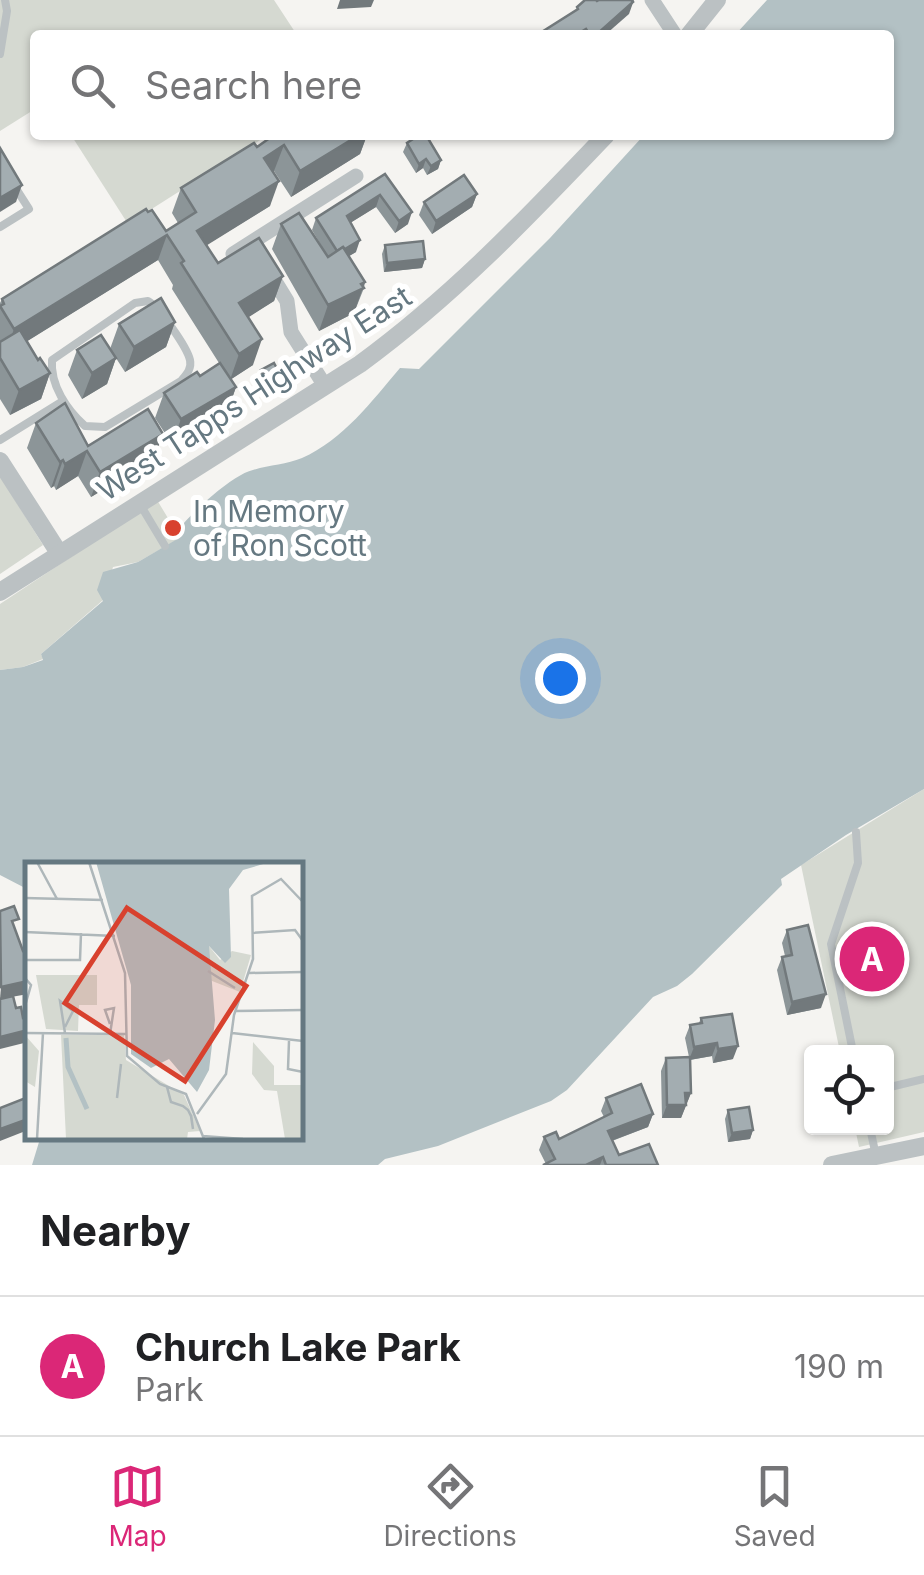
<!DOCTYPE html>
<html lang="en">
<head>
<meta charset="utf-8">
<style>
	body { margin:0; font-family:Inter,sans-serif; background:#f6f6f6; color:#202124 }
	.controls { position:absolute; right:30px; bottom:30px; display:grid; overflow:hidden; border-radius:10px; box-shadow:0 2px 8px #0004 }
	.controls button { width:90px; height:90px; display:grid; place-items:center; padding:0; border:0; border-bottom:2px solid #e0e0e0; background:#fff; color:#202124; font:50px sans-serif }
	.you { position:absolute; left:560px; top:678px; width:35px; height:35px; margin:-25px; border:8px solid #fff; border-radius:50%; background:#1a73e8; box-shadow:0 0 0 15px #1a73e833 }
	.badge { display:grid; place-items:center; width:65px; height:65px; border-radius:50%; background:#db2777; color:#fff; font-size:32px; font-weight:700 }
	.pin { position:absolute; translate:-50% -50%; border:5px solid #fff; box-shadow:0 2px 10px #0006 }
	.list { margin:0; padding:0; list-style:none }
	h2 { display:flex; justify-content:space-between; align-items:center; height:130px; margin:0; padding:0 40px; font-size:42px }
	h2 small { font-size:32px; font-weight:400; color:#757577 }
	.list li { display:grid; grid-template-columns:65px 1fr auto; gap:30px; align-items:center; box-sizing:border-box; height:140px; padding:0 40px; border-top:2px solid #e0e0e0 }
	.list b { display:block; font-size:38px; white-space:nowrap }
	.list p { margin:0; font-size:32px; white-space:nowrap; color:#757577 }
	.list em { font-size:32px; font-style:normal; color:#757577 }
	.icon { flex:none; width:55px; height:55px; fill:none; stroke:currentColor; stroke-width:2; stroke-linecap:round; stroke-linejoin:round }
	.map { position:relative; flex:none; width:924px; height:1165px; overflow:hidden }
	.search { position:absolute; background:#fff; box-shadow:0 2px 8px #0004; left:30px; right:30px; top:30px; height:110px; display:flex; align-items:center; gap:25px; box-sizing:border-box; padding:0 35px; border-radius:10px; color:#757577; font-size:38px }
	.sheet { height:270px; background:#fff }
	nav { display:flex; justify-content:space-around; align-items:center; box-sizing:border-box; height:140px; border-top:2px solid #e0e0e0; background:#fff; font-size:28px; color:#757577 }
	nav a { display:grid; justify-items:center; gap:5px }
	nav .on { color:#db2777 }
	.map>svg:first-child { display:block }
</style>
</head>
<body>
<div class="map">
<svg width="924" height="1165" viewBox="0 0 924 1165">
	<rect width="100%" height="100%" fill="#f5f4f1"/>
	<g fill="#d5d9d1">
		<path d="M0 0H274L297 35H35V109L0 131Z"/>
		<path d="M71 135H268L128 224Z"/>
		<path d="M0 476 43 545 0 574Z"/>
		<path d="M157 500 180 538 138 562 113 567 103 600 41 654 43 659 23 667 0 670V604Z"/>
		<path d="M924 789V1132L859 1147 855 1128H886V1052H840L801 865Z"/>
	</g>
	<path fill="#b3c1c4" d="M767 0H924V789L846 835 781 879 782 885 692 974 677 986 653 997 567 1090 551 1101 438 1146 385 1159 378 1165H32L39 1142 47 1138H300V865H28L27 889 0 875V670L23 667 43 660 41 654 103 601 97 590 103 572 138 562 179 538 176 532C193 512 218 488 241 475 259 465 283 466 302 458 343 440 372 401 400 368L419 369 550 238 644 135H889V35H735Z"/>
	<g fill="none" stroke-linecap="round" stroke-linejoin="round">
		<g stroke="#bbc1c3" stroke-width="8">
			<path d="M0 54 7 11 5 0"/>
			<path d="M0 227 29 209 15 187"/>
			<path d="M148 301C159 307 187 347 190 360 192 369 186 375 181 381L105 427 85 426C67 410 50 385 52 360L135 303Z"/>
			<path d="M0 440 63 401"/>
			<path d="M141 506 165 546"/>
			<path d="M853 1052 831 944 858 863 856 832"/>
			<path d="M886 1088 924 1079"/>
			<path d="M870 1128 876 1156"/>
		</g>
		<g stroke="#bbc1c3" stroke-width="15">
			<path d="M652 0 675 35"/>
			<path d="M233 254 356 176"/>
			<path d="M268 270 287 301 291 332 325 386"/>
		</g>
		<g stroke="#bbc1c3" stroke-width="18">
			<path d="M689 35 717 0"/>
			<path d="M0 461 59 553"/>
			<path d="M0 592 360 364C453 296 527 218 606 135"/>
			<path d="M832 1165 924 1146"/>
		</g>
	</g>
	<g fill="#8c9598">
		<path d="M271 135H367L360 154 291 197 274 171H273L270 206 206 245 218 263 283 276 274 301 248 317 253 365 231 379 236 387 227 413 172 444 155 418 164 393 200 376 219 363 172 289 173 285 158 260 27 341 38 360 50 373 41 399 10 415 0 399V303L2 299 166 231 178 223 172 213 181 188 257 147 270 138Z"/>
		<path d="M407 143 441 160 438 169 427 175 423 168 416 173 403 152Z"/>
		<path d="M385 174 408 224 395 233 376 207 350 223 356 252 349 256 365 282 364 288 354 313 319 331 272 249 281 224 328 257 312 230 316 218Z"/>
		<path d="M477 194 472 207 432 234 419 215 424 202Z"/>
		<path d="M385 245 425 259 422 268 384 272 382 254Z"/>
		<path d="M175 322 166 347 125 372 114 355 116 358 107 384 82 399 68 375 77 350 110 349 119 324Z"/>
		<path d="M261 370 281 376 280 380 267 388 260 375Z"/>
		<path d="M36 423 88 446 154 459 91 497 78 476 56 490 54 486 51 488 27 448Z"/>
		<path d="M787 930 821 1008 787 1015 777 970 782 957 785 956 782 943Z"/>
		<path d="M701 1018 733 1059 713 1063 712 1056 690 1060 691 1093 681 1118H662L661 1071 666 1058 689 1057 685 1038 690 1025 699 1023Z"/>
		<path d="M812 1055V1089L810 1090 806 1065 809 1056Z"/>
		<path d="M606 1098 653 1114 648 1127 612 1141 619 1155 658 1165H543L546 1164 539 1150 544 1137 559 1139 604 1117 601 1111Z"/>
		<path d="M728 1110 753 1130 750 1139 728 1142 725 1119Z"/>
	</g>
	<g fill="#72797c">
		<path d="M340 0H374L371 7 337 9Z"/>
		<path d="M631 0H634L629 14 605 35H596Z"/>
		<path d="M359 135H367L360 154 291 197 300 171Z"/>
		<path d="M284 145 274 171 255 183 264 158Z"/>
		<path d="M426 159 423 168 416 173 419 164Z"/>
		<path d="M441 160 438 169 427 175 431 166Z"/>
		<path d="M279 181 270 206 188 257 197 231Z"/>
		<path d="M22 185 16 202 0 212V198Z"/>
		<path d="M477 194 472 207 432 234 436 221Z"/>
		<path d="M380 195 376 207 342 228 347 216Z"/>
		<path d="M412 212 408 224 395 233 399 221Z"/>
		<path d="M167 235 158 260 5 355 14 329Z"/>
		<path d="M360 240 356 252 334 265 338 253Z"/>
		<path d="M425 259 422 268 384 272 387 263Z"/>
		<path d="M283 276 274 301 230 329 239 303Z"/>
		<path d="M365 282 354 313 319 331 328 305Z"/>
		<path d="M175 322 166 347 125 372 134 347Z"/>
		<path d="M262 339 253 365 230 380 239 354Z"/>
		<path d="M116 358 107 384 82 399 92 373Z"/>
		<path d="M50 373 41 399 10 415 19 390Z"/>
		<path d="M281 376 280 380 267 388 269 383Z"/>
		<path d="M236 387 227 413 172 444 181 419Z"/>
		<path d="M163 434 154 459 91 497 100 472Z"/>
		<path d="M87 451 78 476 56 490 65 464Z"/>
		<path d="M63 460 54 486 51 488 60 462Z"/>
		<path d="M28 981V994L0 999 1 987Z"/>
		<path d="M826 994 821 1008 787 1015 792 1002Z"/>
		<path d="M28 1030V1042L0 1049V1037Z"/>
		<path d="M717 1043 712 1056 689 1060 694 1047Z"/>
		<path d="M738 1046 733 1059 713 1063 718 1049Z"/>
		<path d="M685 1093H691L681 1118H662L667 1105Z"/>
		<path d="M653 1114 648 1127 603 1144 608 1131Z"/>
		<path d="M28 1119V1130L0 1141V1129Z"/>
		<path d="M753 1130 750 1139 728 1142 732 1133Z"/>
		<path d="M603 1157 600 1165H586Z"/>
	</g>
	<g fill="#a3adb1" stroke="#72797c" stroke-width="2.5">
		<path d="M585 0H596L597 1 599 0H631L633 2 596 35H590L586 29 576 35H537L578 9 577 7Z"/>
		<path d="M274 135H359L300 171 284 145 264 158 279 181 197 231 218 263 259 238 283 276 239 303 262 339 239 354 181 263 184 261 167 235 14 329 0 306 4 304 2 299 146 209 148 212 152 210 166 231 196 212 181 188 254 143 257 147Z"/>
		<path d="M419 135H426L441 160 431 166 426 159 419 164 407 143Z"/>
		<path d="M0 148 22 185 0 198Z"/>
		<path d="M385 174 412 212 399 221 380 195 347 216 360 240 345 249 343 247 337 251 316 218Z"/>
		<path d="M464 175 477 194 436 221 424 202Z"/>
		<path d="M299 213 328 257 343 247 365 282 361 284 364 288 328 305 281 224Z"/>
		<path d="M423 241 425 259 387 263 385 245Z"/>
		<path d="M161 298 175 322 134 347 119 324Z"/>
		<path d="M20 330 38 360 40 358 50 373 19 390 0 358V342Z"/>
		<path d="M101 335 116 358 92 373 77 350Z"/>
		<path d="M220 363 236 387 181 419 164 393 197 372 200 376Z"/>
		<path d="M274 363 281 376 269 383 261 370Z"/>
		<path d="M65 403 88 446 148 409 163 434 100 472 87 451 65 464 63 460 60 462 36 423Z"/>
		<path d="M14 906 19 919 12 921 23 951 28 950V981L1 987 0 911Z"/>
		<path d="M808 925 826 994 792 1002 782 957 792 955 787 930Z"/>
		<path d="M13 996 16 1008 21 1007 23 1018 28 1017V1030L0 1037V999Z"/>
		<path d="M732 1014 738 1046 718 1049 717 1043 694 1047 690 1025 702 1023 701 1018Z"/>
		<path d="M690 1057 691 1093H685L686 1105H667L666 1058Z"/>
		<path d="M641 1084 653 1114 608 1131 619 1155 649 1144 658 1165H606L603 1157 586 1165H543L555 1159 544 1137 556 1132 559 1139 612 1113 606 1098Z"/>
		<path d="M28 1097V1119L0 1129V1108Z"/>
		<path d="M749 1107 753 1130 732 1133 728 1110Z"/>
	</g>
	<circle fill="#d8412e" stroke="#fff" stroke-width="4" cx="173" cy="528" r="10"/>
	<g text-anchor="middle" dominant-baseline="central" stroke-width="10" stroke-linejoin="round" paint-order="stroke">
		<g font-size="30" fill="#657881" stroke="#fff">
			<text transform="translate(254 393) rotate(-33)">West Tapps Highway East</text>
		</g>
		<g font-size="30" fill="#657881" stroke="#fff" text-anchor="start">
			<text x="193" y="511">In Memory<tspan x="193" dy="34">of Ron Scott</tspan></text>
		</g>
	</g>
	<g transform="translate(25 862)">
		<rect width="278" height="278" fill="#f5f4f1"/>
		<path d="M184 84 195 98 207 89 226 93 215 130 182 117ZM11 113H72V143H54L53 169 21 167ZM0 173 14 189 10 225 0 219ZM36 173H99L101 198 159 233 175 269 163 270 162 277H41ZM228 180 249 204V223H277V277H260L252 229 239 228 227 212Z" fill="#d5d9d1"/>
		<path d="M71 0H245L218 8 204 27 206 95 200 101 184 84 190 158 184 208 172 230 144 197 126 206 106 192V123Z" fill="#b3c1c4"/>
		<path fill="none" stroke="#b3c1c4" stroke-width="5" d="M41 176 43 205 62 247"/>
		<path fill="none" stroke="#aeb7ba" stroke-width="2.5" d="M12 0 32 37M64 0 100 111 102 194 135 222 161 232 179 277M0 36 78 38M0 70 90 74M227 71 270 68 278 79M0 98H55L56 71M183 109 210 126M224 111 278 110M0 116 6 123 0 144M210 149 278 148M40 165 48 149 35 139 40 171M0 171 101 172M207 171 278 179M85 172 89 146 80 148 85 162M264 179 263 207 278 210M142 225 146 240 158 244 163 248 166 254 168 267 166 253M92 236 96 202M172 252 201 212 209 153 228 97 227 34 256 17 278 40M178 274 218 277M12 277 18 171"/>
		<path fill="#d8412e" fill-opacity="0.15" stroke="#d8412e" stroke-width="5" d="M102 46 221 124 160 219 40 141Z"/>
		<rect width="278" height="278" fill="none" stroke="#657881" stroke-width="5"/>
	</g>
</svg>
<div class="controls">
<button><svg class="icon" aria-label="locate" viewBox="0 0 24 24"><circle cx="12" cy="12" r="6"/><path d="M12 2v4M12 18v4M2 12h4M18 12h4"/></svg></button>
</div>
<div class="you"></div>
<div class="pin badge" style="left:872px;top:959px">A</div>
<div class="search"><svg class="icon" aria-label="search" viewBox="0 0 24 24"><circle cx="10" cy="10" r="6"/><path d="M15 15l6 6"/></svg>Search here</div>
</div>
<section class="sheet">
<h2>Nearby<small></small></h2>
<ul class="list">
<li><span class="badge">A</span><div><b>Church Lake Park</b><p>Park</p></div><em>190 m</em></li>
</ul>
</section>
<nav>
<a class="on"><svg class="icon" aria-label="map" viewBox="0 0 24 24"><path d="M3 6l6-2 6 2 6-2v14l-6 2-6-2-6 2zM9 4v14M15 6v14"/></svg>Map</a>
<a><svg class="icon" aria-label="directions" viewBox="0 0 24 24"><path d="M12 3l9 9-9 9-9-9zM9 14v-3h6M13 9l2 2-2 2"/></svg>Directions</a>
<a><svg class="icon" aria-label="saved" viewBox="0 0 24 24"><path d="M7 4h10v16l-5-4-5 4z"/></svg>Saved</a>
</nav>
</body>
</html>
